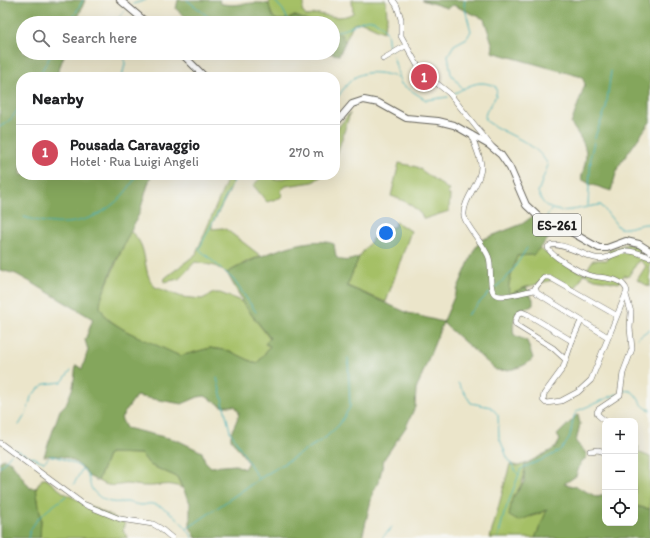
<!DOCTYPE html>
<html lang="en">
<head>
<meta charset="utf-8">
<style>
	body { margin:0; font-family:Itim,sans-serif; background:#f6f6f6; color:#202124 }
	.controls { position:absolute; right:12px; bottom:12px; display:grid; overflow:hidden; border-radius:8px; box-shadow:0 4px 16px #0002 }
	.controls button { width:36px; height:36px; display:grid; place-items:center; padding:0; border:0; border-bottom:1px solid #e0e0e0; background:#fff; color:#202124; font:20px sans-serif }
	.you { position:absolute; left:386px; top:233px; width:14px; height:14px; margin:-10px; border:3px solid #fff; border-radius:50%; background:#1a73e8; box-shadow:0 0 0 6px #1a73e833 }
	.badge { display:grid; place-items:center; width:26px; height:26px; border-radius:50%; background:#d1495b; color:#fff; font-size:13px; font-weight:700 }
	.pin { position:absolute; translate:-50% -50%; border:2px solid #fff; box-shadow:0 1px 4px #0006 }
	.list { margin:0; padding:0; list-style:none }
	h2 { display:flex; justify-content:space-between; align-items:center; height:52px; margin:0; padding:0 16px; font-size:17px }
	h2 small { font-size:13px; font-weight:400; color:#757577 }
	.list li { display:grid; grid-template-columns:26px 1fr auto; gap:12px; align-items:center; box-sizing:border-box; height:56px; padding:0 16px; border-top:1px solid #e0e0e0 }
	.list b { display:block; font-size:15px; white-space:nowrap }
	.list p { margin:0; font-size:13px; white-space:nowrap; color:#757577 }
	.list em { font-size:13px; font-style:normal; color:#757577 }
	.icon { flex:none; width:22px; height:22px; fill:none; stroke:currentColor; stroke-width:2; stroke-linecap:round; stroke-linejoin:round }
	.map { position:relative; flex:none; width:650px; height:538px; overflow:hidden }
	.search { position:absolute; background:#fff; box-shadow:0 4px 16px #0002; left:16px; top:16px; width:324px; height:44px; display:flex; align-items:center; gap:10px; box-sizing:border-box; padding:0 14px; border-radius:22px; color:#757577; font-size:15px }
	.panel { position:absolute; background:#fff; box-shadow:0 4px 16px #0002; left:16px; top:72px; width:324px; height:108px; border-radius:16px }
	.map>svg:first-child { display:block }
</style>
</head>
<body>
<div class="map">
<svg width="650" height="538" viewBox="0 0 650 538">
	<rect width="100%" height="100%" fill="#f6f6f2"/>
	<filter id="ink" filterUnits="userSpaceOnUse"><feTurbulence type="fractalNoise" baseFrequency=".025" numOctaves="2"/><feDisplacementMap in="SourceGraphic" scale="8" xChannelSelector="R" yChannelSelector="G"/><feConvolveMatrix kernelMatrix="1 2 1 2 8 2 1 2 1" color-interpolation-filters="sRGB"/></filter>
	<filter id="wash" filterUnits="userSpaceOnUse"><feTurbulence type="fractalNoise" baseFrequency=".012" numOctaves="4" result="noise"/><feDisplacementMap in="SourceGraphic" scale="16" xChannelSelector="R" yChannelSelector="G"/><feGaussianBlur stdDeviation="0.9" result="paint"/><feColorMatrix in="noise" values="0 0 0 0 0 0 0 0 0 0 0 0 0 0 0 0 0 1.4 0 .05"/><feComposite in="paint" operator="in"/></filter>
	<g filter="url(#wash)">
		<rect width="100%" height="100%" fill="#ebe5ca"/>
		<g fill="#a5c066" stroke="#606e41">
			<path d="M270 0H305L302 11 306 16C311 16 314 13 319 14 331 16 341 20 353 13L352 0H386L387 18 383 32 362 22 353 24 345 42 340 33 333 30V23H315L295 16C291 17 287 20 283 21 271 24 267 8 270 0Z"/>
			<path d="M350 113 335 161V131Z"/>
			<path d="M399 163 417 167 449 190 447 194 450 195 449 211 424 219C417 207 404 200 391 196Z"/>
			<path d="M229 175H235L230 190 212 224V229L223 228 227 230 261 256 246 262 227 273 215 266 195 262 179 279 164 282 165 278 196 254Z"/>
			<path d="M262 175H274L275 180 298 175H323L313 182 286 186 281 190 282 197 267 202 253 185 260 179Z"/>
			<path d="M396 222 411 231 386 302 347 286 359 257 380 229 394 227Z"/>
			<path d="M130 231C151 247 140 271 155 287L182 297 202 299 214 293H220L241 301 270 339 265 344 270 346 257 364 230 351 210 348 180 356C163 348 105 326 100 308 99 305 100 301 101 298Z"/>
			<path d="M627 244 637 246 650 253V287L637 280 646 266 639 260 628 277 624 275 619 283 595 279 584 274 575 289 552 280 523 288 510 294 507 291 516 256 533 255 539 249 584 274 593 260H608V251Z"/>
			<path d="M635 445 639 447 638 452 650 457V509L635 506Z"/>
			<path d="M109 453 141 454 150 465 177 477 182 488C167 481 160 487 145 486 138 486 132 484 126 484 114 486 109 487 98 481Z"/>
			<path d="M510 464 518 466 525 464C524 482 522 484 512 499L531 517 548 510 535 538H490Z"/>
			<path d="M42 479H46L64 493 125 523 123 530 128 538H40L41 519 36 488Z"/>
		</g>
		<g fill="#84a65b" stroke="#50613c" fill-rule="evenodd">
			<path d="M0 0H85L76 23H23V53H65L56 77H21V175H151L139 214 115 263 101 298 100 307 107 319 126 331 180 356 210 348 230 351 257 364 270 346 265 344 270 338 241 301 242 300 227 273C249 260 309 233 334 244L336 257C344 263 351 260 359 257L347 286 408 313 443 322 416 390 415 407 406 427 384 459 379 481 373 492 362 538H196L190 527V503L177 477 150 465 141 454 109 453 98 481 88 476 84 468H82C70 456 60 455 44 456L60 410 66 404 73 387 76 365 82 369 88 350 85 340 93 319 34 284 16 274 0 270ZM136 396 182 404 198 397 205 396 222 406H235L239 412C238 422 230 430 231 439L248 462 244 469 236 465 211 467 205 461 202 452 177 440 126 428 121 418Z"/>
			<path d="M178 0H220L219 3C235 8 253 0 269 4 273 25 279 21 295 16L315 23H193L176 9Z"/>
			<path d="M422 0H650V122L618 167 611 191 590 184 581 179C589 150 588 148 571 124L585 84 582 77 492 52 493 46 484 19 453 5 447 8Z"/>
			<path d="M333 30 340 33 345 42 339 55 328 53H333Z"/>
			<path d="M533 216 540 222 558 229 559 232 549 238 533 255 517 256C515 266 505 287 510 294L526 287 533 299V305C529 309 524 307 520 309 514 313 512 328 514 335L527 341 533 358C527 367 507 372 496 370L443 323 474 250 481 240 522 224Z"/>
			<path d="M577 415H578L580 424 576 442 587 454 586 458 581 462 576 476 564 484 577 487 597 497 605 495V523H635V506L650 509V538H535L547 510 518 521 509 516 512 499 524 482 525 464 550 451 556 447 560 440 557 435Z"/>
			<path d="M4 459 11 462 30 488H36L41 519 40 538H0V461Z"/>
		</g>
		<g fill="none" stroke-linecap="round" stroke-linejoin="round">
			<g stroke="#3fafba" stroke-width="1">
				<path d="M187 0 216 23"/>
				<path d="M274 0 283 10 288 20"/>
				<path d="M133 4 146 0"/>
				<path d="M70 23 83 0"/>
				<path d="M117 23 119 17 126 10"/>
				<path d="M283 23 285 20 292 21 296 23"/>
				<path d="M333 31C355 33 366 5 385 30 390 37 386 44 391 50"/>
				<path d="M393 56 401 84 426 100 448 97"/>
				<path d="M38 77 52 53"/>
				<path d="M122 77 125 64 124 53"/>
				<path d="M463 89 451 74 448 55 454 45 467 38 471 31 464 5 465 0"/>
				<path d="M453 94C469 86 479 78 496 87 500 100 483 108 485 120 506 136 535 140 548 165L538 192C547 223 580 206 601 205L619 228C628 230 639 223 650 224"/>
				<path d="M335 102C353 71 364 68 398 77"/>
				<path d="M0 127 11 119 21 105"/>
				<path d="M237 175 199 249 233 279 256 312"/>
				<path d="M588 205 591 154 596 134 606 108 611 71"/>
				<path d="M24 217C71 233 113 218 137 175"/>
				<path d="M546 218 551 210"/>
				<path d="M495 288 511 273 527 248"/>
				<path d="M467 315 489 293"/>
				<path d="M637 338 650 329"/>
				<path d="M217 378 230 431 258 478"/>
				<path d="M458 383 471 403 491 407 498 415 499 437 507 457 518 474"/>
				<path d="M624 391C638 387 637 406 650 410"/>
				<path d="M19 425 27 412 31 397 37 390 45 384 62 382 71 370"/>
				<path d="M13 449 44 462 50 456C57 455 79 465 84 470 93 481 85 488 103 499 111 504 119 502 127 502 132 503 137 505 142 505 146 505 148 503 152 504 166 505 187 526 193 538"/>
				<path d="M0 467 11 454"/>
				<path d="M74 484 82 469"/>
				<path d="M188 528 259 479 325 438 339 425 350 407 348 358"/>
				<path d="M28 538C32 518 51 508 66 496"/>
				<path d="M382 538 392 527"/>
				<path d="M498 538 504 514 521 469C537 460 562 456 569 438 573 429 571 418 577 411L617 394"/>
			</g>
		</g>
	</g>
	<g filter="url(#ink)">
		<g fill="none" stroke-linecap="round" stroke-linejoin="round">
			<g stroke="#646259" stroke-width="6">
				<g id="minor">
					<path d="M393 0 397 6 401 19V36L420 70 449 93 493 148"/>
					<path d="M383 59 407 45"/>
					<path d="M472 135C474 145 480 155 481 165 482 182 462 200 464 216 466 227 485 245 489 258 492 267 488 292 496 295 503 299 526 291 535 290"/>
					<path d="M581 321 572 341 563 368 544 394 543 400 546 403 561 401 578 392 591 380 627 291C623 276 600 279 588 275 580 272 548 255 548 247 556 239 585 256 595 258 607 261 615 252 626 251 634 250 642 255 650 257"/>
					<path d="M608 337 537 293 535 288 544 277H549L616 315"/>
					<path d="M566 360 553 348 516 325 515 322 518 314 522 312 527 314 572 341"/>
					<path d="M605 421 598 415 597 412 599 409 620 395 623 373 632 349 630 328 631 312 626 295"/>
					<path d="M0 443 83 504 120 519 153 524 160 528 172 538"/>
					<path d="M590 451 598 450 605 452"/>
				</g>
			</g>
			<g stroke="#646259" stroke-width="8">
				<g id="major">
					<path d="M120 0 147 23"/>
					<path d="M181 53 205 77"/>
					<path d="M335 124 352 104 364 100 379 103 406 118 438 121 454 125 489 145 501 155 510 168 526 205 542 220 564 228 599 248H607L626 241 639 244 650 251"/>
				</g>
			</g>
			<use href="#minor" stroke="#fff" stroke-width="5"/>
			<use href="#major" stroke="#fff" stroke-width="6"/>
		</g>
	</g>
	<g text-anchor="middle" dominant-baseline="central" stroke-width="3" stroke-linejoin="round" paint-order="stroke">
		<rect fill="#f6f6f2" stroke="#5d5d5c" stroke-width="1" x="533" y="214" width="48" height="22" rx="3"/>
		<g font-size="13" font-weight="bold" fill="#1c1c1c">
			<text x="557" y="225">ES-261</text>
		</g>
	</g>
</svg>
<div class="controls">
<button>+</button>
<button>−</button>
<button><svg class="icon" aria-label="locate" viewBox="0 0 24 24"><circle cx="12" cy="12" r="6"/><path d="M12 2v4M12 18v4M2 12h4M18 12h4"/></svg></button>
</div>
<div class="you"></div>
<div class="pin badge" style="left:424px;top:77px">1</div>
<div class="search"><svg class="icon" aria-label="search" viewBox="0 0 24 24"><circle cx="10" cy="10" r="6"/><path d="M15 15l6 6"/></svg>Search here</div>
<section class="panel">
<h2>Nearby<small></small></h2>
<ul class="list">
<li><span class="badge">1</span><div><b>Pousada Caravaggio</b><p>Hotel · Rua Luigi Angeli</p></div><em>270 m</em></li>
</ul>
</section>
</div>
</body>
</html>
